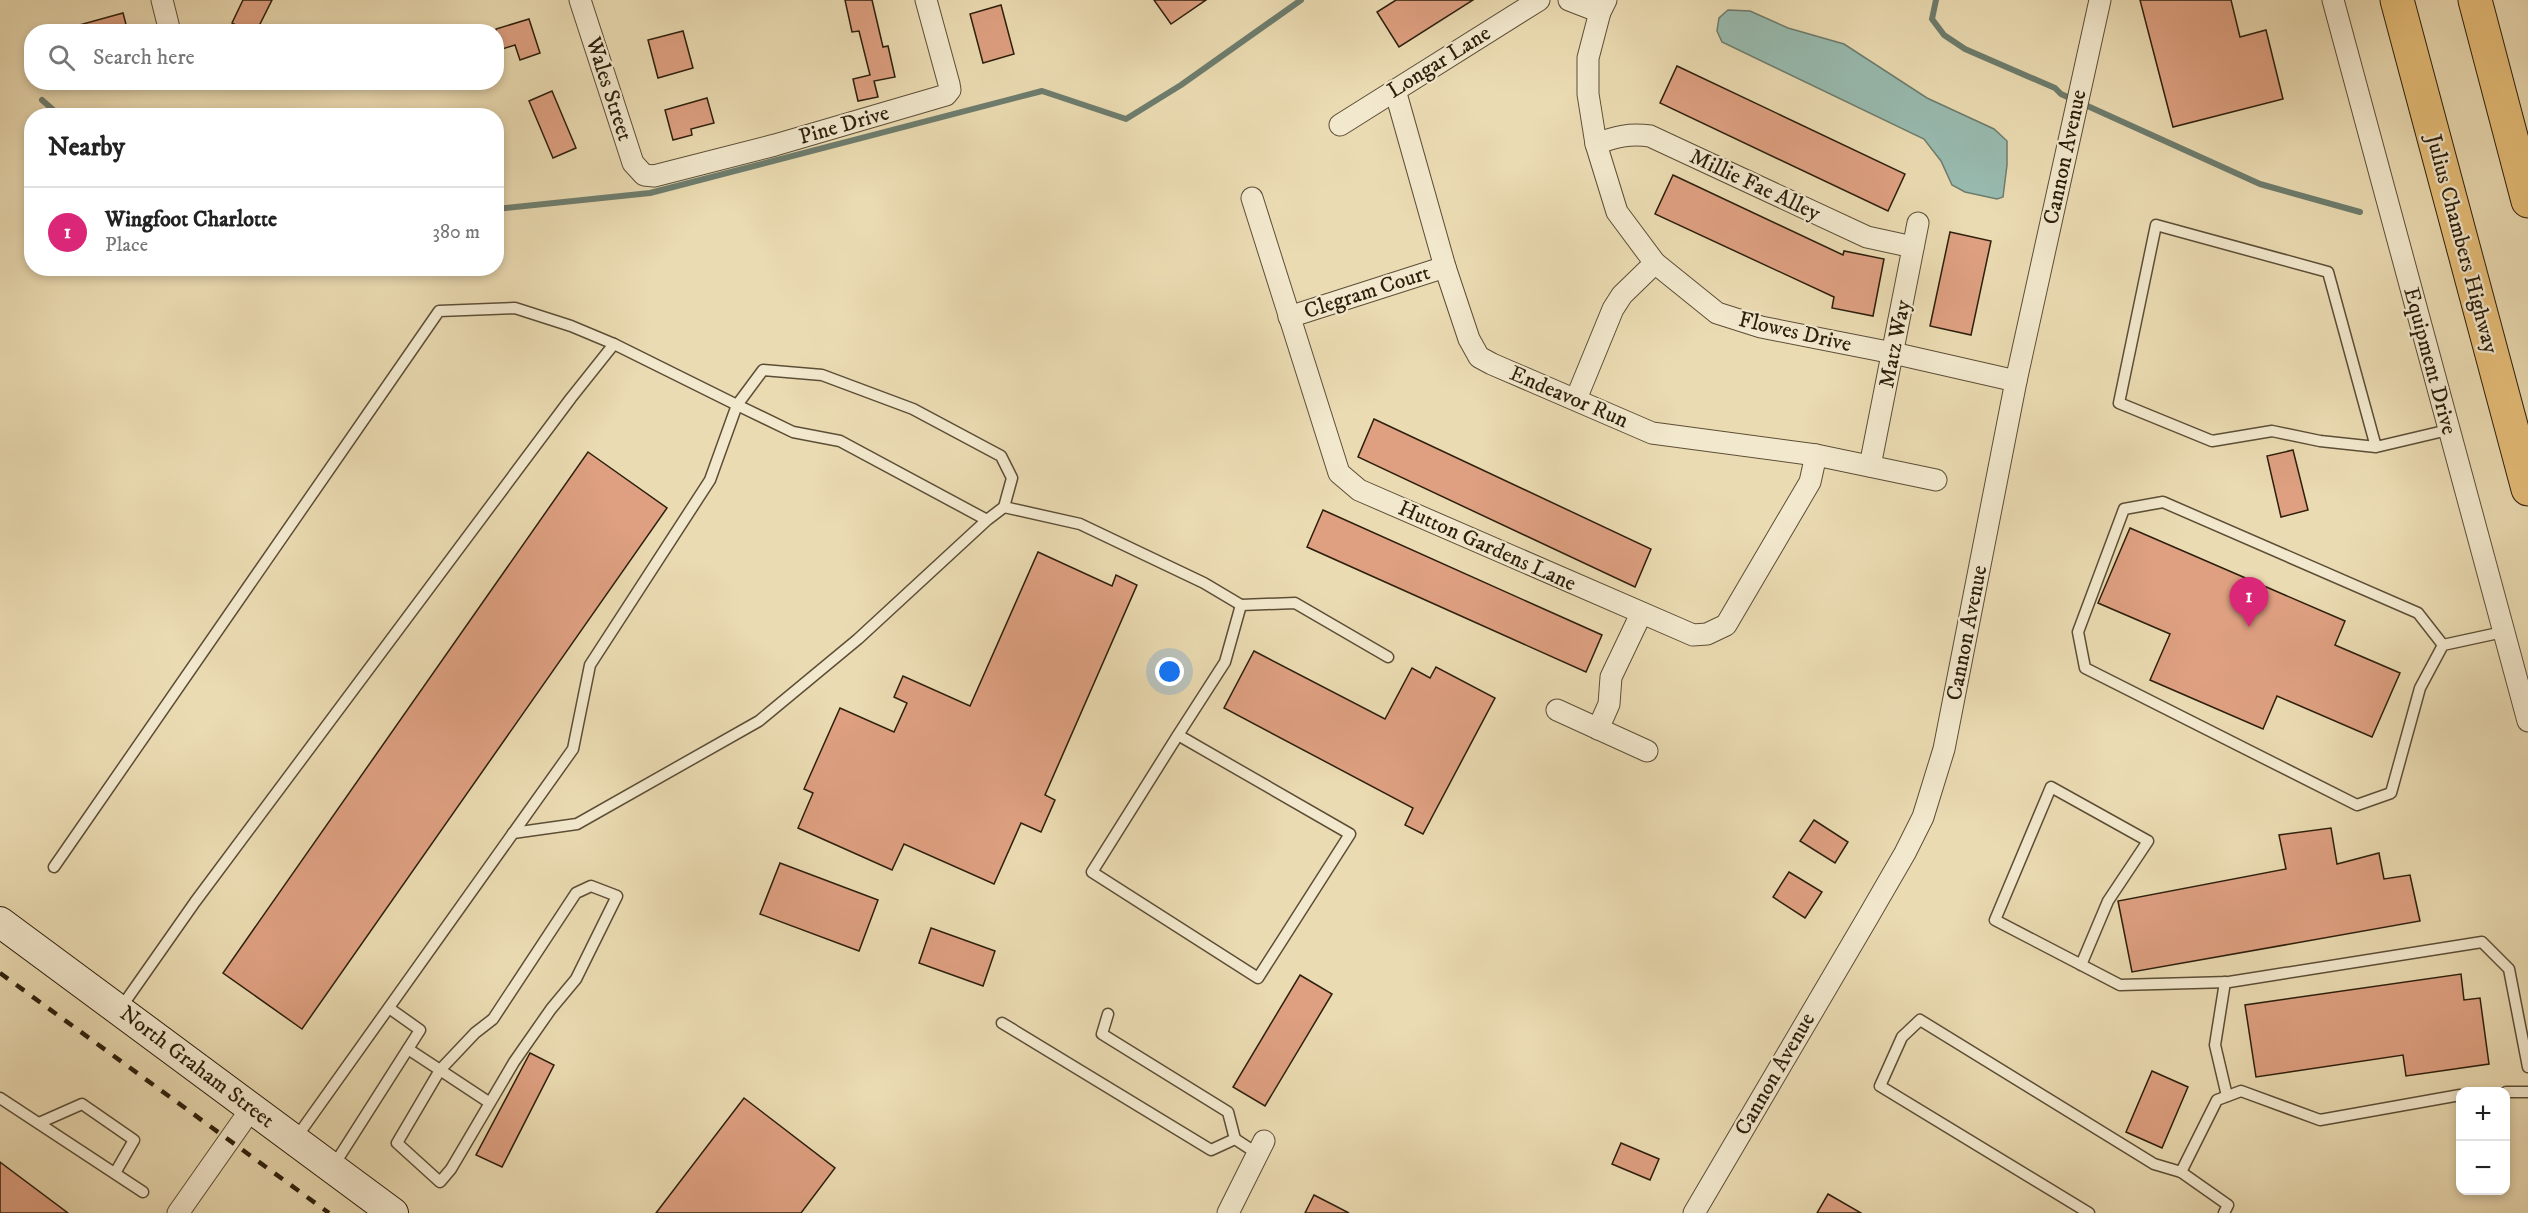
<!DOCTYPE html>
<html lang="en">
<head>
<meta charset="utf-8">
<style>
	body { margin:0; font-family:"IM FELL DW Pica",serif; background:#f6f6f6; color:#222 }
	.controls { position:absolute; right:18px; bottom:18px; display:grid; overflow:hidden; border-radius:12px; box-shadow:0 3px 9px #0003 }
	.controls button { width:54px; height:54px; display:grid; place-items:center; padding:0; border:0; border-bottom:2px solid #e0e0e0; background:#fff; color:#222; font:30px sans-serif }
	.you { position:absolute; left:1170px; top:672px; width:21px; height:21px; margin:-15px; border:4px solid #fff; border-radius:50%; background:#1a73e8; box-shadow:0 0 0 9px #1a73e833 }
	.badge { display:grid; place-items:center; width:39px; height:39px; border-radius:50%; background:#db2777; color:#fff; font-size:20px; font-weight:700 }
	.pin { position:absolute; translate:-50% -50px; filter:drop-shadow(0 2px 3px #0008) }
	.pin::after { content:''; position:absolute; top:32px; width:21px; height:18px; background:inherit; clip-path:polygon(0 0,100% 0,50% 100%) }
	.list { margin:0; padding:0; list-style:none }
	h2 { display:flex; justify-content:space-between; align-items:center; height:78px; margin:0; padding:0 24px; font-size:26px }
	h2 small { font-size:20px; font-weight:400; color:#767676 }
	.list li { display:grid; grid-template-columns:39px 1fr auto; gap:18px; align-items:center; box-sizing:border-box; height:90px; padding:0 24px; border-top:2px solid #e0e0e0 }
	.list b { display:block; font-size:22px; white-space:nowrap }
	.list p { margin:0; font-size:20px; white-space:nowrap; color:#767676 }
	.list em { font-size:20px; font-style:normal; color:#767676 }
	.icon { flex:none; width:33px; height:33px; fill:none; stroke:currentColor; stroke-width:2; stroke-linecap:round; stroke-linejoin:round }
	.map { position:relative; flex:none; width:2528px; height:1213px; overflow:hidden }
	.search { position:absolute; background:#fff; box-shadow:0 3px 9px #0003; left:24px; top:24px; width:480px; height:66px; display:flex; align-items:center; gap:15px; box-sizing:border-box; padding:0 21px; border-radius:24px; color:#767676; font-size:22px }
	.panel { position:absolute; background:#fff; box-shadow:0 3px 9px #0003; left:24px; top:108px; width:480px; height:168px; border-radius:24px }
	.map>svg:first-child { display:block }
</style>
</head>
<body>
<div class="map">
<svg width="2528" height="1213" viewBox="0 0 2528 1213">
	<rect width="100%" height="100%" fill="#ebdbb2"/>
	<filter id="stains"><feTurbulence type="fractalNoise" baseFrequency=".00333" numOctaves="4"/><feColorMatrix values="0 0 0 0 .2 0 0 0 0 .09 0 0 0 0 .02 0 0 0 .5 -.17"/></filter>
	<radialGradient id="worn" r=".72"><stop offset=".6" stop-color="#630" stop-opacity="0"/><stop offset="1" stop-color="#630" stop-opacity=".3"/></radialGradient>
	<path fill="#98bbb0" stroke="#6d7d6e" stroke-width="1.5" d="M1728 10 1750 11 1788 28 1844 44 1927 98 1994 129 2007 141V165L2003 197 1997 199 1965 192 1952 185 1941 161 1924 139 1722 42 1717 31 1719 18Z"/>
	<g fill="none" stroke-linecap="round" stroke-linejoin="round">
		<g stroke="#6d7d6e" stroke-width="6">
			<path d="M1936 0 1932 19 1944 35 1965 49 2055 88 2061 94 2260 184 2360 212"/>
			<path d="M42 100 60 116"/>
			<path d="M496 209 650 193 1042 91 1126 119 1181 85 1301 0"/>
		</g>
	</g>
	<g fill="#dea081" stroke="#2c1f0c" stroke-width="1.5">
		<path d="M243 0H272L256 32H249L232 23Z"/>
		<path d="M845 0H872L883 47 888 46 895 77 874 81 878 97 858 101 853 79 870 75 859 31 852 32Z"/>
		<path d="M1154 0H1206L1171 24Z"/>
		<path d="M1396 0H1473L1399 47 1377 12Z"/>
		<path d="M2140 0H2231L2240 37 2266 30 2283 99 2173 127Z"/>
		<path d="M1001 5 1014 54 983 63 970 14Z"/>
		<path d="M123 13 128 32H73L72 27Z"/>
		<path d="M529 19 540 53 520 60 515 45 496 51V29Z"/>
		<path d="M683 31 693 68 658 78 648 40Z"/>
		<path d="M1677 66 1905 174 1888 211 1660 103Z"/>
		<path d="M552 91 576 148 553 158 529 101Z"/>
		<path d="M707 98 714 123 691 129 692 135 673 140 665 110Z"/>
		<path d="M1673 175 1843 255 1844 251 1884 259 1873 316 1832 308 1834 297 1655 214Z"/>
		<path d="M1950 232 1991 241 1971 335 1930 326Z"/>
		<path d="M1374 419 1651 549 1635 587 1358 457Z"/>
		<path d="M2293 450 2308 510 2281 517 2267 456Z"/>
		<path d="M588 452 667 508 302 1029 223 973Z"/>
		<path d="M1323 510 1602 635 1586 672 1307 547Z"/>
		<path d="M2130 528 2345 621 2335 645 2400 673 2372 737 2277 696 2263 729 2150 680 2170 634 2098 603Z"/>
		<path d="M1038 552 1112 586 1116 575 1137 585 1045 795 1055 800 1041 832 1021 823 994 884 904 844 892 870 798 828 813 793 804 789 840 708 894 732 907 703 894 697 903 676 970 706Z"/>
		<path d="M1254 651 1385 719 1412 668 1430 678 1436 667 1495 698 1423 834 1405 825 1413 808 1224 708Z"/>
		<path d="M1814 820 1848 842 1835 863 1800 841Z"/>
		<path d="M2331 828 2337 864 2379 853 2384 879 2410 875 2420 921 2132 972 2118 901 2286 869 2279 835Z"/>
		<path d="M780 863 878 900 859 951 760 914Z"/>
		<path d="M1789 872 1822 892 1805 918 1773 897Z"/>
		<path d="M931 928 995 951 983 986 919 963Z"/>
		<path d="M2461 974 2464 1000 2480 998 2489 1064 2406 1076 2403 1055 2256 1077 2245 1005Z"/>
		<path d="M1300 975 1332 994 1265 1106 1233 1087Z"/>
		<path d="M530 1053 554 1065 502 1167 476 1155Z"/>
		<path d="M2152 1071 2188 1087 2162 1148 2126 1132Z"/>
		<path d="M744 1098 835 1168 801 1213H656Z"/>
		<path d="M1621 1143 1659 1159 1650 1180 1612 1164Z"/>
		<path d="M0 1162 68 1213H0Z"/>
		<path d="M1828 1194 1861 1213H1817Z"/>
		<path d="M1314 1195 1349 1213H1305Z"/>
	</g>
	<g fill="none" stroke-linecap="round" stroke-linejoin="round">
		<g stroke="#5c4e36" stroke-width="13">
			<g id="service">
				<path d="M2376 447 2320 441 2272 431 2212 441 2119 403 2156 225 2328 272 2376 447 2448 430"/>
				<path d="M1004 507 1080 524 1204 583 1241 605 1295 603 1388 657"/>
				<path d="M2443 645 2418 613 2163 502 2124 509 2078 632 2085 668 2357 805 2391 793 2420 688 2443 645 2503 632"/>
				<path d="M1178 735 1092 872 1258 978 1350 834 1178 735 1225 662 1241 605"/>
				<path d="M513 833 577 824 759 721 858 639 987 520 840 441 793 432 737 405 763 370 822 375 913 409 1001 456 1012 478 1004 507 987 520"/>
				<path d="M54 867 439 311 515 308 571 326 614 344"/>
				<path d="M2081 965 2108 901 2148 841 2051 787 1995 920 2120 985 2229 982 2482 942 2509 969 2528 1067"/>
				<path d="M2225 982 2215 1045 2227 1096"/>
				<path d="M120 1009 195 902 571 398 614 344 737 405 710 480 590 665 573 749 296 1138"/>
				<path d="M1108 1014 1102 1034 1228 1112 1235 1139"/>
				<path d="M1002 1023 1211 1150 1235 1139 1258 1154"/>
				<path d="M408 1049 440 1070 397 1143 440 1182 451 1169 514 1062 551 1009 576 979 617 896 591 886 576 893 493 1019 475 1033 440 1070 490 1103"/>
				<path d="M2506 1092H2528"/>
				<path d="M0 1098 143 1192"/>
				<path d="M39 1123 82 1104 134 1140 115 1173"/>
				<path d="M334 1165 420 1030 389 1008"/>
				<path d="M2181 1172 2217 1100 2241 1091 2320 1120 2460 1095"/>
				<path d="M2089 1213 1880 1086 1902 1037 1920 1020 2154 1164 2181 1172 2228 1205 2224 1213"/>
			</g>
		</g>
		<g stroke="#5c4e36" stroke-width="23">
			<g id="minor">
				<path d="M162 0 170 32"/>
				<path d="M580 0 633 163 644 175 654 176 775 145 946 95 950 90 949 84 926 0"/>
				<path d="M1569 0 1600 12"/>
				<path d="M1606 0 1600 12 1588 58V94L1596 144 1617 212 1655 263 1717 313 1761 327 1893 353 2016 381"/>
				<path d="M2333 0 2528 721"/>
				<path d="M1395 90 1445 267 1469 339 1479 357 1492 364 1652 433 1816 455 1936 480"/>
				<path d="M1340 125 1539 0"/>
				<path d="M1596 144C1615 137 1629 133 1650 136L1867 237 1913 247"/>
				<path d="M1252 198 1339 473 1359 490 1693 635 1707 634 1726 625 1810 482 1816 455"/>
				<path d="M1289 317 1445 267"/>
				<path d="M1576 399 1613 309 1622 295 1655 263"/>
				<path d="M1870 466 1918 223"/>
				<path d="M1557 710 1647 751"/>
				<path d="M1598 729 1609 704 1611 677 1641 614"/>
				<path d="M178 1213 251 1109"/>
				<path d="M1228 1213 1264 1141"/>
				<path d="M1694 1213 1868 917 1905 853 1923 817 1944 749 2016 381 2100 0"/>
			</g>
		</g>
		<g stroke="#2c1f0c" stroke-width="32">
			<path id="secondary" d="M0 922 393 1213"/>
		</g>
		<g stroke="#2c1f0c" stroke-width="35">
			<g id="motorway">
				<path d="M2397 0 2528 489"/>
				<path d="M2475 0 2528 201"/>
			</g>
		</g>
		<use href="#service" stroke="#f2e8cd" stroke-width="10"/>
		<use href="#minor" stroke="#f2e8cd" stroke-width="21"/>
		<use href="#secondary" stroke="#f2e8cd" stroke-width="30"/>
		<use href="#motorway" stroke="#e6be79" stroke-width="33"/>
		<path stroke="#2c1f0c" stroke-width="4.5" stroke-dasharray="10 10" stroke-linecap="butt" d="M0 973 329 1213"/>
	</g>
	<g text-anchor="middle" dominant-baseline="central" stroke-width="4.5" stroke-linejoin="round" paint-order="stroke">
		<g font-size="22" fill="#2c1f0c" stroke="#f2e8cd">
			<text transform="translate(1439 62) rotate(-32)">Longar Lane</text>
			<text transform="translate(609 89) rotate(72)">Wales Street</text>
			<text transform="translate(844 125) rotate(-16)">Pine Drive</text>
			<text transform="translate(2065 157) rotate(-78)">Cannon Avenue</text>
			<text transform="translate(1755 185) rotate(25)">Millie Fae Alley</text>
			<text transform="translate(2462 244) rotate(75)">Julius Chambers Highway</text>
			<text transform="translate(1367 292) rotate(-18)">Clegram Court</text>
			<text transform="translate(1795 332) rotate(13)">Flowes Drive</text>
			<text transform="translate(1895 344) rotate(-79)">Matz Way</text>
			<text transform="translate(2430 361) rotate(75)">Equipment Drive</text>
			<text transform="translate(1569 397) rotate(23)">Endeavor Run</text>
			<text transform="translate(1487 546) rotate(24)">Hutton Gardens Lane</text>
			<text transform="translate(1967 633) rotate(-79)">Cannon Avenue</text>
			<text transform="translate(197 1067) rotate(37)">North Graham Street</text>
			<text transform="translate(1775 1074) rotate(-60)">Cannon Avenue</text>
		</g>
	</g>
	<rect width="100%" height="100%" filter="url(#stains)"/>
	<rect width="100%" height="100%" fill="url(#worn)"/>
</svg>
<div class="controls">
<button>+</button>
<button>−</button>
</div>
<div class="you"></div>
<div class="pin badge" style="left:2249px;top:627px">1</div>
<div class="search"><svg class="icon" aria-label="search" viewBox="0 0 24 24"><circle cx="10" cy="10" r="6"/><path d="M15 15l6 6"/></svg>Search here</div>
<section class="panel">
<h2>Nearby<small></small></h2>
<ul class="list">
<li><span class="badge">1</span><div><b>Wingfoot Charlotte</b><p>Place</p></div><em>380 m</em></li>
</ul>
</section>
</div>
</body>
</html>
